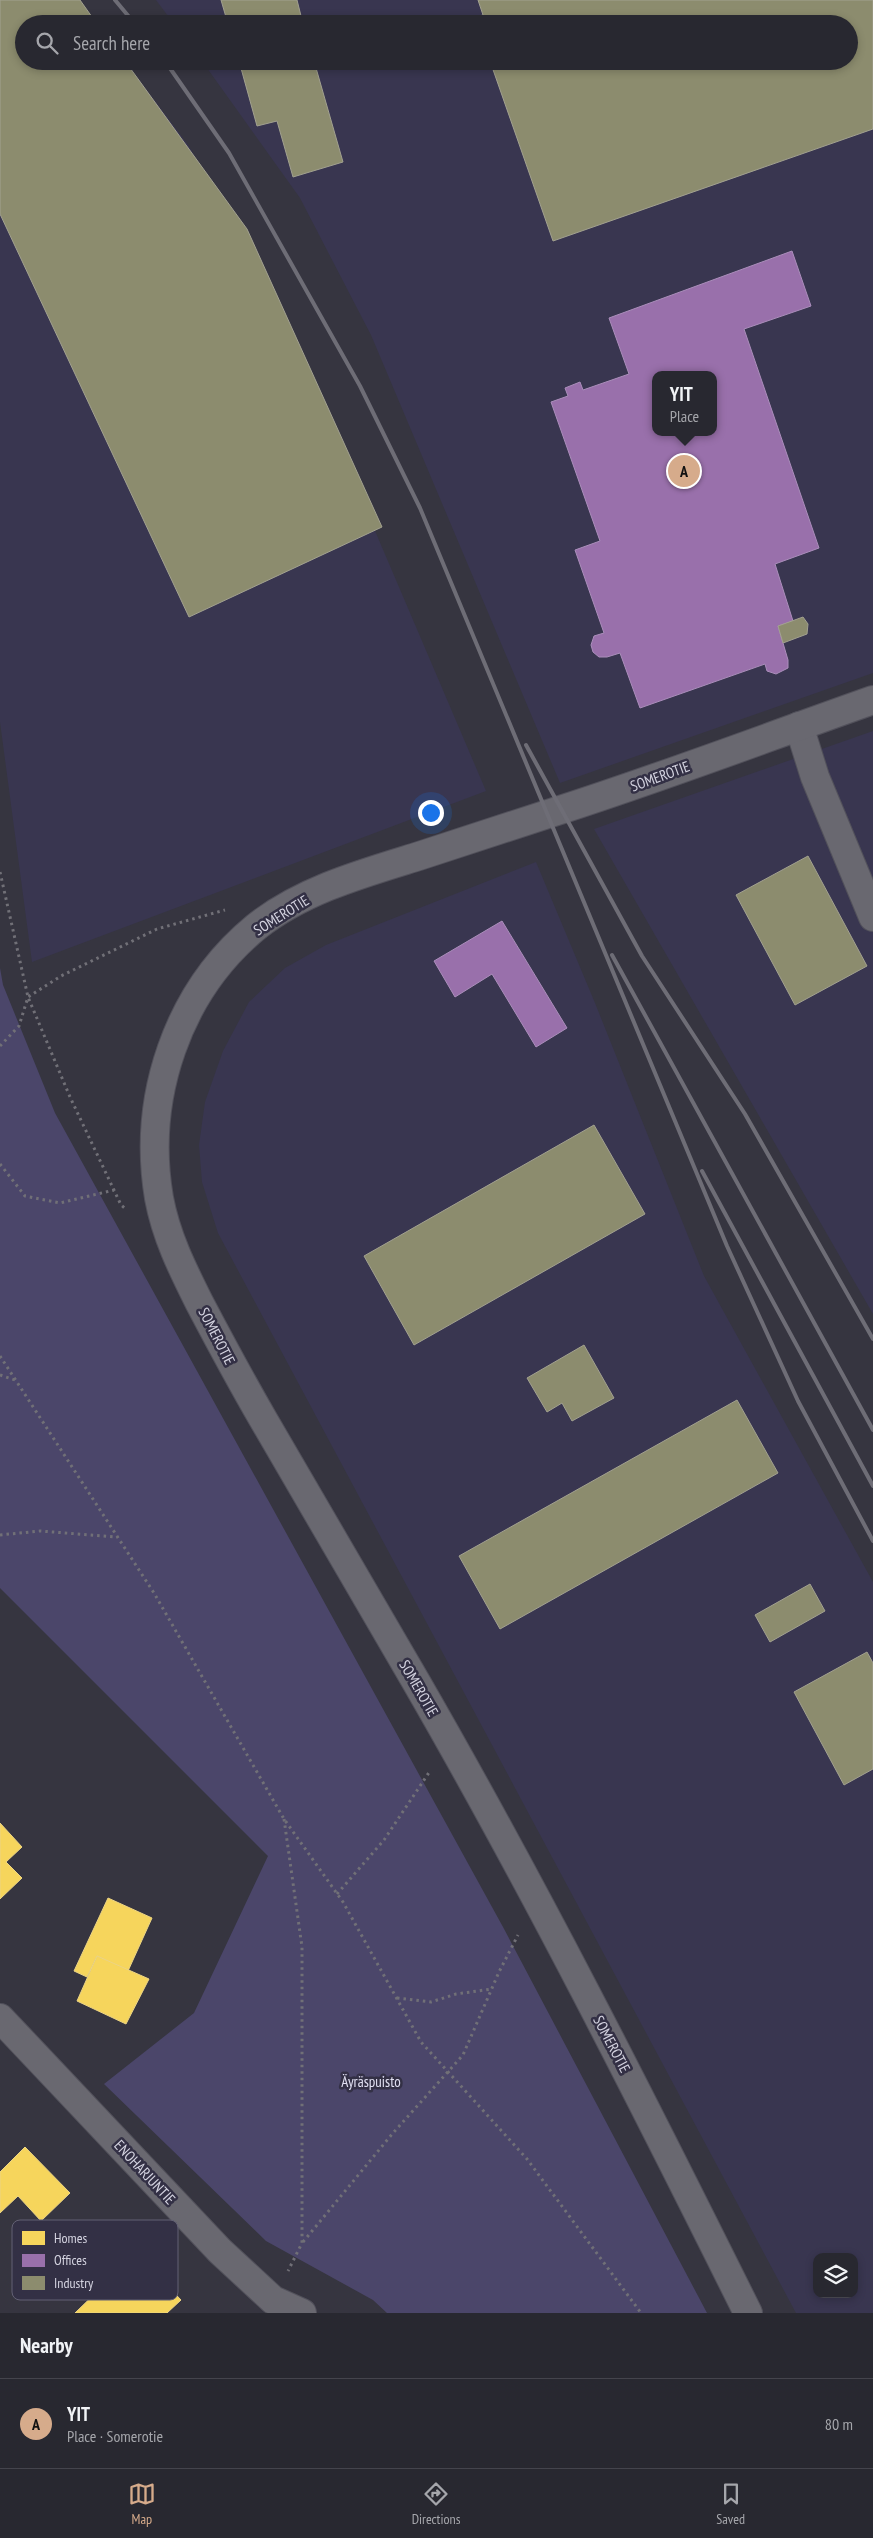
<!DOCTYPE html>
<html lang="en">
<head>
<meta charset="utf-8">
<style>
	body { margin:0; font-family:"PT Sans Narrow",sans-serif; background:#34343c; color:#f1f3f6 }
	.controls { position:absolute; right:15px; bottom:15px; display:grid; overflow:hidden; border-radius:10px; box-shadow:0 2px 8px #0003 }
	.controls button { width:45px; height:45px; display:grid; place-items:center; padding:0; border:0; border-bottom:1px solid #44444c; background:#282830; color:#f1f3f6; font:25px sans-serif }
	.you { position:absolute; left:430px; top:812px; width:18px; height:18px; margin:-12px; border:4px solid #fff; border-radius:50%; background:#1a73e8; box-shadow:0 0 0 8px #1a73e833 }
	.badge { display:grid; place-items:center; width:32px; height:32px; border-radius:50%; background:#d6ab8b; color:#111; font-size:16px; font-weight:700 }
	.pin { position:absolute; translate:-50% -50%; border:2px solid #fff; box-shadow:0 1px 5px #0006 }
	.popup { position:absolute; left:652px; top:371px; width:65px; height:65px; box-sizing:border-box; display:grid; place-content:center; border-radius:10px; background:#282830; filter:drop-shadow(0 1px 4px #0005); font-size:16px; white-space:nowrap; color:#a5a6ab }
	.popup b { font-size:19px; color:#f1f3f6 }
	.popup::after { content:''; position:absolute; left:50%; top:100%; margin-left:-10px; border:10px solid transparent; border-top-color:#282830 }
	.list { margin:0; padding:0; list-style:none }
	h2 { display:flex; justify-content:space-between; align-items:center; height:65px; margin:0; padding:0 20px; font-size:21px }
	h2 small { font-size:16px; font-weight:400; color:#a5a6ab }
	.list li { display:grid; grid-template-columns:32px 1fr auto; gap:15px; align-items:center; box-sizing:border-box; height:90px; padding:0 20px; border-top:1px solid #44444c }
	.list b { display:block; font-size:19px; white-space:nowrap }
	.list p { margin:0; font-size:16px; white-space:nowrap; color:#a5a6ab }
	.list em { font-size:16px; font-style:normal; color:#a5a6ab }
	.icon { flex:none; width:28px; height:28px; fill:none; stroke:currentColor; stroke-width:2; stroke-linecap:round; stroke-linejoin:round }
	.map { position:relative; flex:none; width:873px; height:2313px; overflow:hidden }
	.search { position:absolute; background:#282830; box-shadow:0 2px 8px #0003; left:15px; right:15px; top:15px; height:55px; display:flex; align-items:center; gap:12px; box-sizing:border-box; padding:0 18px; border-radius:28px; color:#a5a6ab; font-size:19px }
	.sheet { height:155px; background:#282830 }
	nav { display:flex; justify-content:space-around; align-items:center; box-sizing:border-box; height:70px; border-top:1px solid #44444c; background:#282830; font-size:14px; color:#a5a6ab }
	nav a { display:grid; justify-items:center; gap:2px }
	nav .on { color:#d6ab8b }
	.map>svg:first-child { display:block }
</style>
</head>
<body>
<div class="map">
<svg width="873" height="2313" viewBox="0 0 873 2313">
	<rect width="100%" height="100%" fill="#363540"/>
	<g fill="#393650" fill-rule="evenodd">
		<path d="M0 0 87 11 97 24H24V61H125L188 145 265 273 486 791 32 962 0 722Z"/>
		<path d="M156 0H873V673L560 783 371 335 300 198 202 61H849V24H174ZM655 375H713V432H655Z"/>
		<path d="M873 731V1314L594 829Z"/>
		<path d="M536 862 595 1003 704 1276 873 1582V2313H796L218 1233 202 1182 199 1145 205 1102 223 1051 249 1002 285 968 326 945ZM817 2257H854V2294H817Z"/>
	</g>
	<path fill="#4b466a" d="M0 968 3 985 55 1113 503 1927 707 2313H387L373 2300 266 2241 104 2084 194 2013 268 1856 0 1588Z"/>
	<g fill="#f6d55c" stroke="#ecd484">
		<path d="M0 1823 22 1847 6 1862 22 1878 0 1899Z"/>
		<path d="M108 1898 152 1918 128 1971 97 1956 87 1977 74 1971Z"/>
		<path d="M97 1956 149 1979 126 2024 77 2001Z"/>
		<path d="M25 2147 70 2193 41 2221 18 2196 0 2213V2172Z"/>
		<path d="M145 2262 181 2300 167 2313H75L105 2284 113 2292Z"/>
	</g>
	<g fill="#9970ab" stroke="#ab8ebb" fill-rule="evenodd">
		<path d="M792 251 811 306 744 329 819 548 775 564 793 621 778 626 788 660V668L776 674 767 671 765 664 640 708 620 653 607 657H599L593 652 591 645 594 636 604 633 575 550 600 541 551 402 568 396 565 388 580 382 583 390 629 374 609 318ZM655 375H713V432H655Z"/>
		<path d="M502 921 567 1028 536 1047 492 974 455 997 434 961Z"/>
	</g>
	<g fill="#8c8c6e" stroke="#a2a190">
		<path d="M0 0H80L97 24H24V61H125L247 229 382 527 189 617 0 214Z"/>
		<path d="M221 0H297L303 24H228Z"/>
		<path d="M478 0H873V129L553 241 490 61H849V24H477L475 17 483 15Z"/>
		<path d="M239 61H314L343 162 293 177 277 121 257 126Z"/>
		<path d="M803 617 808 624 807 634 783 643 778 626Z"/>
		<path d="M808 856 867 966 795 1005 736 895Z"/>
		<path d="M594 1125 645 1214 414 1345 364 1256Z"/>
		<path d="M584 1345 614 1398 572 1421 562 1403 547 1412 527 1378Z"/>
		<path d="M737 1400 778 1473 500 1629 459 1556Z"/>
		<path d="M810 1584 825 1611 770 1642 755 1615Z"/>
		<path d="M867 1652 873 1663V1769L844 1785 794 1692Z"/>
	</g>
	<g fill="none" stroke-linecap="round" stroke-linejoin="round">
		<g stroke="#52515b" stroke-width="30">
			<g id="minor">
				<path d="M799 726 815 777 873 917"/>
				<path d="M0 2018 220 2251 273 2300 302 2313"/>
				<path d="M748 2313C642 2100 534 1886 415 1680 364 1593 314 1506 263 1419 241 1381 220 1342 199 1302 182 1268 166 1236 159 1198 142 1098 177 992 256 927 302 890 364 873 419 856 465 841 511 826 557 811 663 777 768 737 873 700"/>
			</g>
		</g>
		<g stroke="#717077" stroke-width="3" stroke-dasharray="2.5 4" stroke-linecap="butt">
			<path d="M0 872 28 997 70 1097 121 1205 127 1210"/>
			<path d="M0 1046 19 1026 28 997 61 976 157 929 225 910"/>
			<path d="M0 1164 25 1196 60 1203 114 1190"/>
			<path d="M0 1356 154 1593 284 1819 343 1902 421 2042 527 2159 641 2313"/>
			<path d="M0 1375 15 1380"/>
			<path d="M0 1535 40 1531 117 1537"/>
			<path d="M284 1819 302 1947V2243L288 2271"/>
			<path d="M337 1894 384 1840 430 1771"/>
			<path d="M397 1998 431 2002 456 1994 492 1989"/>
			<path d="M303 2242 393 2133 463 2055 499 1972 518 1935"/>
		</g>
		<use href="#minor" stroke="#696870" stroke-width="28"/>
		<g stroke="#6e6d76" stroke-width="4">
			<path d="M115 0 135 24"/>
			<path d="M165 61 229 153 360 386 420 508 727 1246 798 1401 873 1541"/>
			<path d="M526 745 642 956 745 1114 873 1339"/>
			<path d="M612 955 873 1430"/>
			<path d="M702 1171 873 1486"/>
		</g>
	</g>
	<g text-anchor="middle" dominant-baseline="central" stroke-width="5" stroke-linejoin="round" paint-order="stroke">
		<g font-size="15" fill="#d4d3e0" stroke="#333045">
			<text transform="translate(660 776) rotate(-20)">SOMEROTIE</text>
			<text transform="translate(281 915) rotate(-32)">SOMEROTIE</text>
			<text transform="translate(217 1336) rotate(63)">SOMEROTIE</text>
			<text transform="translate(419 1688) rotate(60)">SOMEROTIE</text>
			<text transform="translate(612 2044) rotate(62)">SOMEROTIE</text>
			<text transform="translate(145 2172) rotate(47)">ENOHARJUNTIE</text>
		</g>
		<g font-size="15" fill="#e1e0f2" stroke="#333045">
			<text x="371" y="2081">Äyräspuisto</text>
		</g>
	</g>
	<rect x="12" y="2220" width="166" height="80" rx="8" fill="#333045" stroke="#636174" stroke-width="1"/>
	<rect x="22" y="2231" width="23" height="14" fill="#f6d55c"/>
	<rect x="22" y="2254" width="23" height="13" fill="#9970ab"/>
	<rect x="22" y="2276" width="23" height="14" fill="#8c8c6e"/>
	<g font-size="14" fill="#d4d3e0">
		<text x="54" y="2243">Homes</text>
		<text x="54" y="2265">Offices</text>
		<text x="54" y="2288">Industry</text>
	</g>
</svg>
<div class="controls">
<button><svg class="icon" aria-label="layers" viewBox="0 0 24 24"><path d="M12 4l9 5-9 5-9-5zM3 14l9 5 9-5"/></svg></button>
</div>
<div class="you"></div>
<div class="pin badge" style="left:684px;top:471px">A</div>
<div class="popup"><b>YIT</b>Place</div>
<div class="search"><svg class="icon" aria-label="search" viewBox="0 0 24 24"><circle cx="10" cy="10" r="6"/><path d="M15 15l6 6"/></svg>Search here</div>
</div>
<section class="sheet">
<h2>Nearby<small></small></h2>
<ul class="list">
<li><span class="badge">A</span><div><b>YIT</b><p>Place · Somerotie</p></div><em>80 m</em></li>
</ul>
</section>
<nav>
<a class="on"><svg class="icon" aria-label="map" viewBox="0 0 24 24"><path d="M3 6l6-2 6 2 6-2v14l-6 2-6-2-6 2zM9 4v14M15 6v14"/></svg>Map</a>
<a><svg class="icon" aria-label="directions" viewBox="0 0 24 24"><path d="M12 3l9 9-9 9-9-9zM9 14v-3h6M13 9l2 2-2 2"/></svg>Directions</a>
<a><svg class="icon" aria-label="saved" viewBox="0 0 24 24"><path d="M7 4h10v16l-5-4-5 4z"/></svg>Saved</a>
</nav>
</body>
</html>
